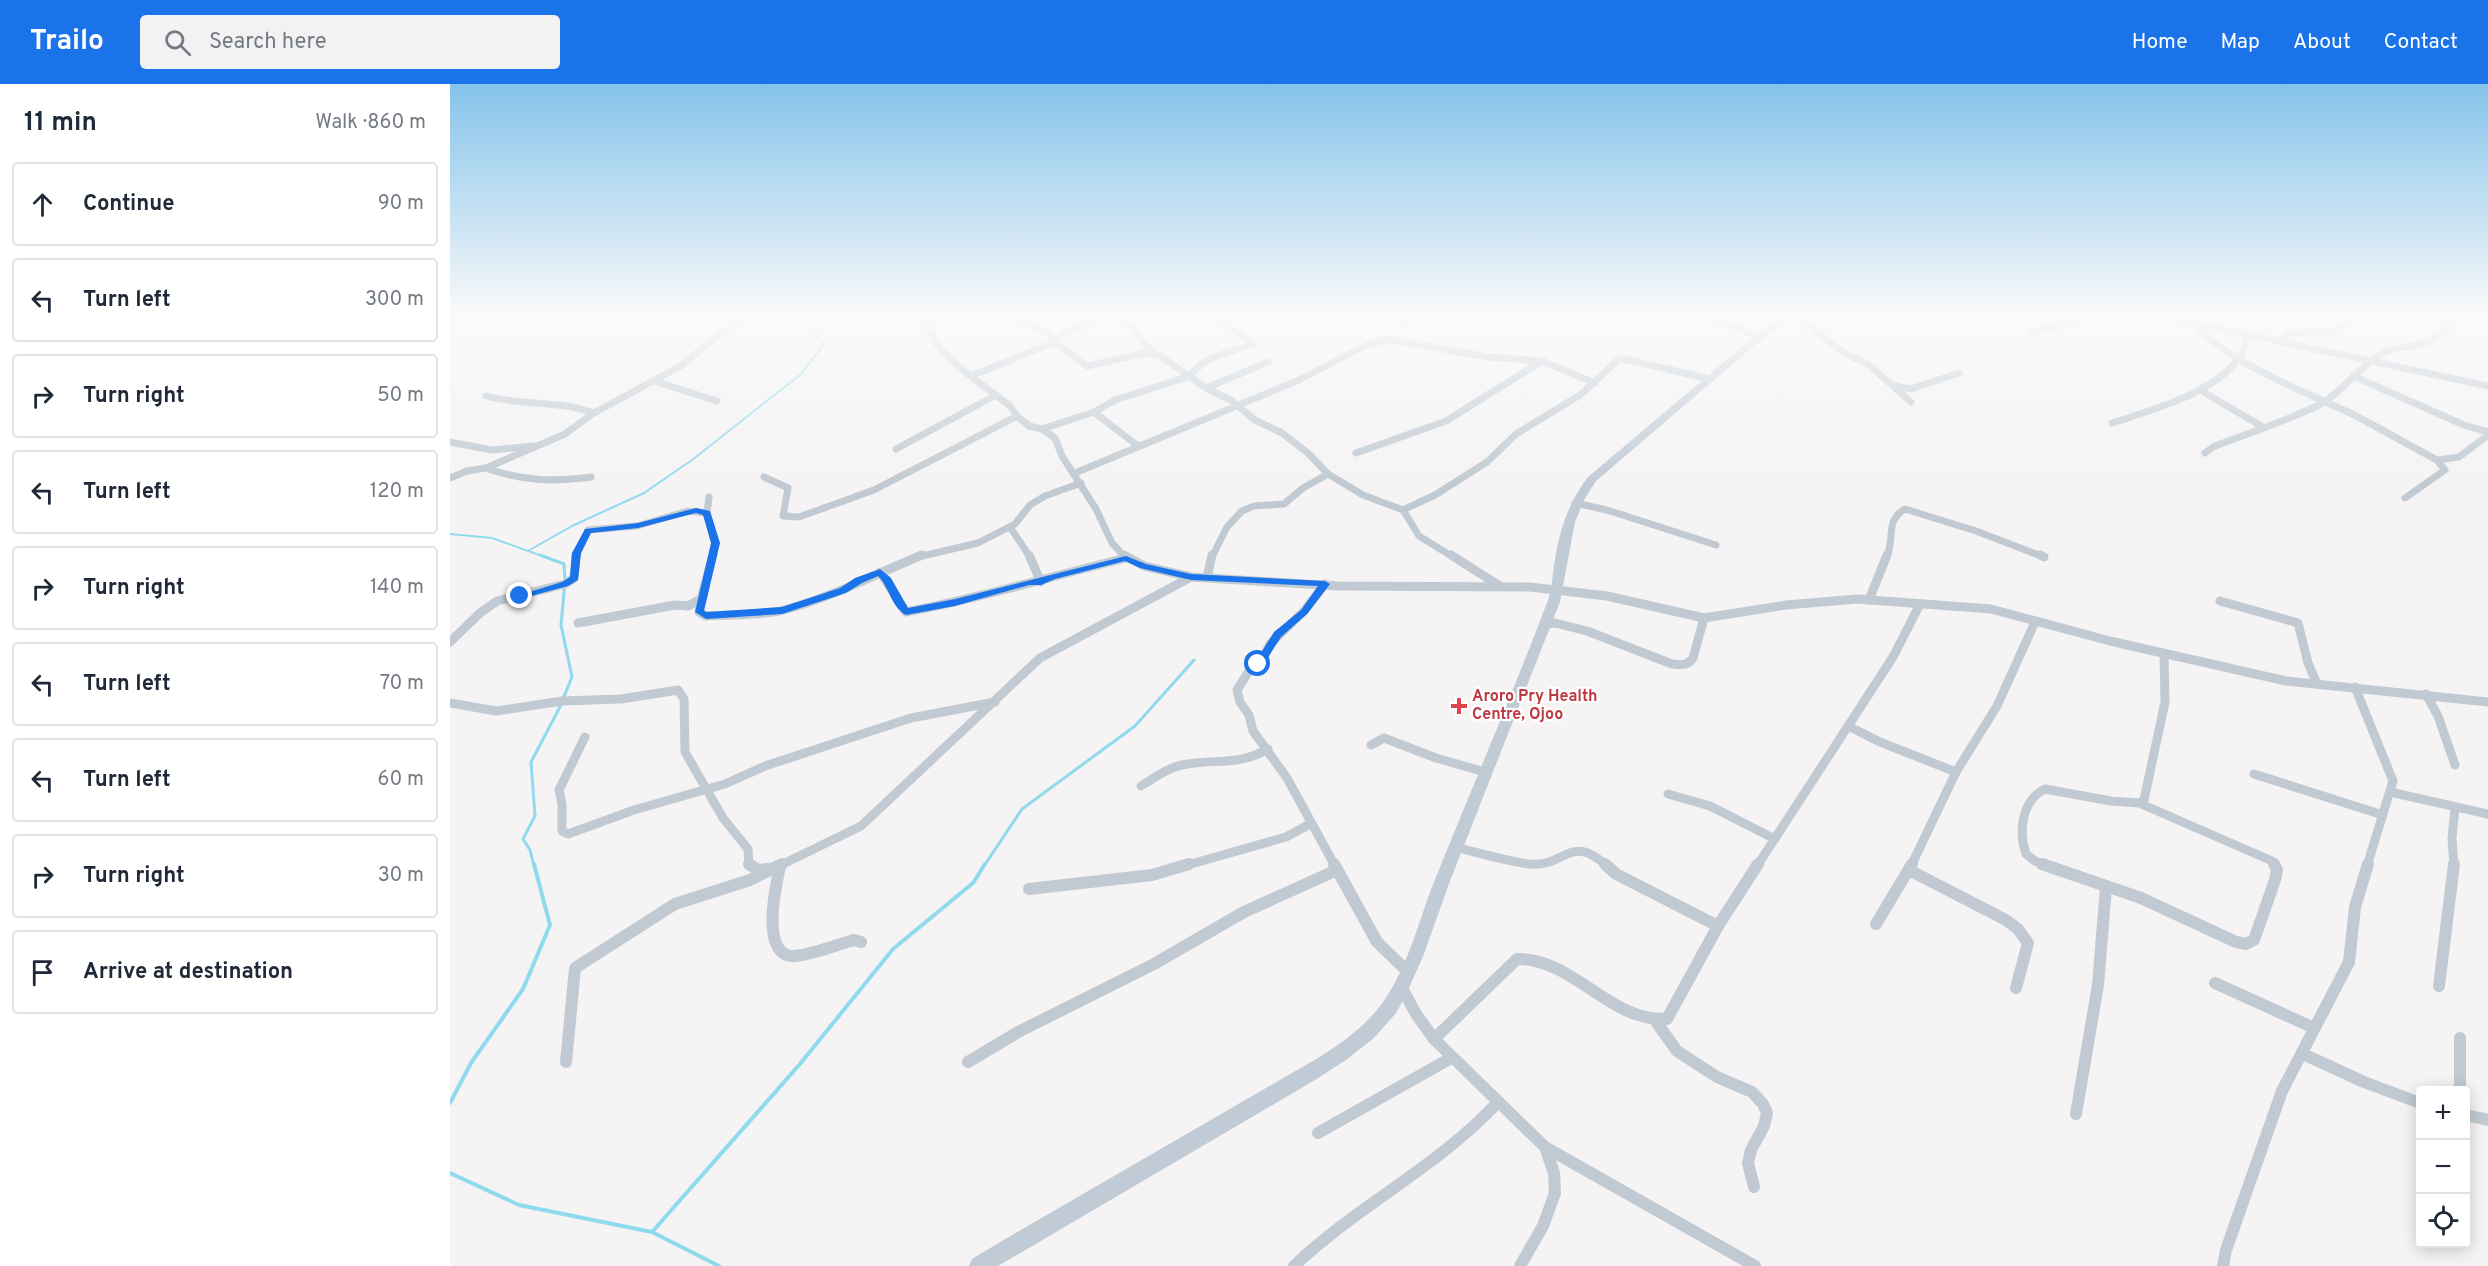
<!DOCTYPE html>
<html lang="en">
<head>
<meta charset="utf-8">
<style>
	body { margin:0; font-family:Overpass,sans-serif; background:#f2f2f3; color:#1f2937 }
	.controls { position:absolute; right:18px; bottom:18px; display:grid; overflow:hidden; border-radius:6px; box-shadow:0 3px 15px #0003 }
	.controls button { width:54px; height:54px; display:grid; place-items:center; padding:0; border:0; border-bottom:2px solid #e0e1e3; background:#fff; color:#1f2937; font:30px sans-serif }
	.stop { position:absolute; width:18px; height:18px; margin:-14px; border:4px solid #1a73e8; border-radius:50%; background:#fff }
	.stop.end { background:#1a73e8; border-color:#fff; box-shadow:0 2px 6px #0008 }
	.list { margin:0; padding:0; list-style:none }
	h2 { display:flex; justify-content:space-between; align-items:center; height:78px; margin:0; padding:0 24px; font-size:26px }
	h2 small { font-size:20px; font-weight:400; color:#747a83 }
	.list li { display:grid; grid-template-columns:39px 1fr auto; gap:18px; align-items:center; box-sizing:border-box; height:84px; margin:0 12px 12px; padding:0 12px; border:2px solid #e0e1e3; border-radius:6px }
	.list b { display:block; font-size:22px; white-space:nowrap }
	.list em { font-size:20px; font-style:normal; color:#747a83 }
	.icon { flex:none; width:33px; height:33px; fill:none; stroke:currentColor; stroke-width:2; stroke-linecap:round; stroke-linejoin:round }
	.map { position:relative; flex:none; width:2038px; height:1182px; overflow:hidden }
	header { display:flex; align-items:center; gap:36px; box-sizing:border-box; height:84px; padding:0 30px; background:#1a73e8; color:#fff }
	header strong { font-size:28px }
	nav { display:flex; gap:33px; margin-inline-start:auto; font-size:21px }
	.search { width:420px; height:54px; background:#f2f2f3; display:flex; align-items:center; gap:15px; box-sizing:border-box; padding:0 21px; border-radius:6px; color:#747a83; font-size:22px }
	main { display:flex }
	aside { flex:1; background:#fff }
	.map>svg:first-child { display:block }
</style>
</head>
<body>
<header>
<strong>Trailo</strong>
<div class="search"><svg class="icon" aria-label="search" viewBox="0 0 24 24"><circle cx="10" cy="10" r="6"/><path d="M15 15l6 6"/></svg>Search here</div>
<nav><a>Home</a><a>Map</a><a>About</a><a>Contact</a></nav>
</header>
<main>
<aside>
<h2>11 min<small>Walk · 860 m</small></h2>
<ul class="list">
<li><svg class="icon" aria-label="ahead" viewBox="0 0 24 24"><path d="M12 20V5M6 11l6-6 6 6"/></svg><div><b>Continue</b></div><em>90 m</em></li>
<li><svg class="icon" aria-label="left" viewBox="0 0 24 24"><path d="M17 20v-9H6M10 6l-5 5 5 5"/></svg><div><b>Turn left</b></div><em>300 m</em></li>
<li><svg class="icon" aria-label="right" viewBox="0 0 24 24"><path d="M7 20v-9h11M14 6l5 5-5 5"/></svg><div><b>Turn right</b></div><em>50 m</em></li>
<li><svg class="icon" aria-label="left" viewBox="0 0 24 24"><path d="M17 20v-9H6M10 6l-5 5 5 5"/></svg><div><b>Turn left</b></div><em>120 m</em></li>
<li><svg class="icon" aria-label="right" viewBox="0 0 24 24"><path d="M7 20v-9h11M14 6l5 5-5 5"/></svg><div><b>Turn right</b></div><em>140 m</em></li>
<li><svg class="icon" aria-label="left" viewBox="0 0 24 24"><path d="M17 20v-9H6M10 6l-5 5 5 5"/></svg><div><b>Turn left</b></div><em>70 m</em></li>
<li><svg class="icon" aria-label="left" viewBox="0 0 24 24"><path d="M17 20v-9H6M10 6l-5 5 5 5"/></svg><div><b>Turn left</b></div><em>60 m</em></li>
<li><svg class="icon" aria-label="right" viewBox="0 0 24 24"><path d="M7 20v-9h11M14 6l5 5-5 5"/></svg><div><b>Turn right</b></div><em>30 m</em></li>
<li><svg class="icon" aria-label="arrive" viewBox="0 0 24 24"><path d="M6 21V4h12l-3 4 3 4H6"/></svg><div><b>Arrive at destination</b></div></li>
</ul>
</aside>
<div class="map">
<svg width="2038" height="1182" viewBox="0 0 2038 1182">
	<rect width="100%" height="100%" fill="#f5f3f3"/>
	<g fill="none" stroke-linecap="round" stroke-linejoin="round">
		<g stroke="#90daee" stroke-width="2">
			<path d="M0 450 42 454 95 473"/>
			<path d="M78 467 122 442 194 409 242 376 351 290 374 260 369 257 365 248"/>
		</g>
		<g stroke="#90daee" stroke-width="3">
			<path d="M90 471 114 480 115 498 111 541 122 593 113 615"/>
			<path d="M84 782 80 766 73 755 85 732 81 678 111 621"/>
			<path d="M534 782 572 725 685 642 744 576"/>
		</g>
		<g stroke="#90daee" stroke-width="4">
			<path d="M0 1019 21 979 73 905 100 841 84 780"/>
			<path d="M0 1089 69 1121 202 1148 269 1182"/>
			<path d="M202 1148 350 980 443 865 523 799 535 780"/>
		</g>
		<g stroke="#c1cad2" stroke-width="7">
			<path d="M473 234 488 262 510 284 560 322 567 332 579 342 592 345 605 354 612 372 646 425 662 459 675 473"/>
			<path d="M567 234 601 250 605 258 637 282 696 269 709 271 756 304 782 317 805 336 832 349 858 369 878 390 913 411 953 426 969 452 1003 473"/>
			<path d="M668 234 680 242 703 269"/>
			<path d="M1262 234 1309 253"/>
			<path d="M1347 234 1396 270 1418 280 1461 318"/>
			<path d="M1720 234 2038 302"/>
			<path d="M956 238 958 234"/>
			<path d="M1743 239C1778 278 1850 306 1898 328 1928 343 1957 360 1987 376"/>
			<path d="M1582 248 1638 234"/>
			<path d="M1831 259 1837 249 1881 247 1906 234"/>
			<path d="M521 292 605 258 615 249 649 234"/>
			<path d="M1903 292 2014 341 2038 348"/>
			<path d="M204 297 267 317"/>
			<path d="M1445 302 1461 305 1509 289"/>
			<path d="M1754 303 1755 309 1813 343"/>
			<path d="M756 304 818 278"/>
			<path d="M36 312C72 322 109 316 144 329"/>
			<path d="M644 328 688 362"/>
			<path d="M1662 339C1702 326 1770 308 1792 269 1795 264 1795 257 1797 251"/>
			<path d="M592 345 644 328 665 316 740 292C755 271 781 268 804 260L767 234"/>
			<path d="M0 358 42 366 84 362"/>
			<path d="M446 365 546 311"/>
			<path d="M906 369 996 337 1092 277 1145 299"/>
			<path d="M1755 369 1763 363C1798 349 1837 337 1871 320 1892 308 1907 285 1928 272 1953 256 1972 270 1999 243L1992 234"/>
			<path d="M36 384C71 397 104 398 141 393"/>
			<path d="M625 389 849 296 916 261 938 255 1038 273 1092 277"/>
			<path d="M314 393 338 404 333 432 349 433 424 406 567 332"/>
			<path d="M0 394 17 387 36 384 115 350 142 330 229 283 291 234"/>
			<path d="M259 413 257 429 266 459 262 473"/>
			<path d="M1955 414 1995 386 1987 376 2009 373 2038 351"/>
			<path d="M1125 419 1157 426 1266 461"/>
			<path d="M953 426 985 411 1037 378 1066 350 1130 311 1170 274 1260 295"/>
			<path d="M560 443 580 473"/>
			<path d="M126 473 138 446 187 442 238 427 257 429"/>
			<path d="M468 473 528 459 565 440 580 421 595 412 631 399"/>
			<path d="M762 473 777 443 792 427 804 422 834 420 853 404 878 390"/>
			<path d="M1437 473C1445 452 1435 437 1455 425L1526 447 1594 473"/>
		</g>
		<g stroke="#c1cad2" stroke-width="9">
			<path d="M579 471 591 498"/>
			<path d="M674 471 694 482 741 493 888 502 1080 503 1157 512 1254 534 1336 521 1407 515 1541 525 1660 557 1836 597 2038 618"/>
			<path d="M1001 471 1050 502"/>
			<path d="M1590 471 1594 473"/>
			<path d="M430 488 456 528C531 514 602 492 676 474"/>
			<path d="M757 494 762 471"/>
			<path d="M875 500 855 526 820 560 809 582 799 587 787 606 790 618 799 631 803 647 837 694 885 782"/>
			<path d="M251 515 263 471"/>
			<path d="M1419 516 1437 471"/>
			<path d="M1770 517 1848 539 1858 579 1867 600"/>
			<path d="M128 539 225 521 238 522 251 515 249 528 256 532C280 530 312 532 334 526 382 513 426 490 472 471"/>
			<path d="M1095 540 1105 539 1137 547 1222 580C1231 581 1238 582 1243 574L1254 534"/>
			<path d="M0 558 30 529 47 517 115 500 124 494 126 471"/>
			<path d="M1905 603 1943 697 1917 782"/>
			<path d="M1976 610 1988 632 2005 681"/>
			<path d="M0 619 46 627 112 617 171 615 228 606 234 615 235 668 273 734 298 765 299 782"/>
			<path d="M1398 642 1430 658 1506 688"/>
			<path d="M135 653 109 706 112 720V747L118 750 184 726 275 700 315 682 461 634 545 618"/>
			<path d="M921 661 934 654 986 674 1035 688"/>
			<path d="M1804 690 1933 731"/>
			<path d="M691 702C704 694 717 684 732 681 765 674 786 683 818 665"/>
			<path d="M1940 708 2038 730"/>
			<path d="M1218 710 1260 722 1325 755"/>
			<path d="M1689 719 1694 716 1715 618 1714 570"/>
			<path d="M1005 763C1029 769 1055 777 1079 780 1116 784 1119 748 1157 782"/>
			<path d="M329 782 411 742 590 574 741 493"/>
			<path d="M734 782 836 753 860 740"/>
			<path d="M1307 782 1443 573 1470 520"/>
			<path d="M1461 782 1506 688 1547 622 1585 538"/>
			<path d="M1597 782 1585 777 1576 770C1568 747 1572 716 1595 705L1661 717 1689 719 1822 777 1825 782"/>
			<path d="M2004 782 2002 754 2005 724"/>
		</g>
		<g stroke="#c1cad2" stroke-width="12">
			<path d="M299 780 308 786 318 785"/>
			<path d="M884 780 927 858 957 887"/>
			<path d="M1155 780 1166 790 1268 842"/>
			<path d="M1592 780 1691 814 1786 858 1796 860 1804 856 1825 796 1827 786 1824 780"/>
			<path d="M330 782C326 801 309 874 345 872 364 870 386 861 404 856L411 858"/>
			<path d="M1459 786 1556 836 1568 845 1578 859 1566 904"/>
			<path d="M579 805 702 791 739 780"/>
			<path d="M1426 840 1462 780"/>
			<path d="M1765 899 1864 944"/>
			<path d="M1989 902 2004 780"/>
			<path d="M952 904 966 930 984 955 1095 1063 1104 1089 1105 1109 1093 1142 1070 1182"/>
			<path d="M1207 939 1227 967 1267 993 1302 1008 1313 1020 1317 1029 1314 1042 1301 1066 1298 1079 1304 1103"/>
			<path d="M2010 954V1006"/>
			<path d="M984 955 1067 875C1124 874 1159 938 1217 935L1268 842 1308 780"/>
			<path d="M1853 970 1914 998 1970 1019"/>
			<path d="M116 978 125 884 225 820 300 796 332 780"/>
			<path d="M518 978 570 947 704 880 794 828 887 786"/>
			<path d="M1626 1030 1648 901 1656 803"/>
			<path d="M2016 1031 2038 1036"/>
			<path d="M868 1049 1001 974"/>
			<path d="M1095 1063 1305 1182"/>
			<path d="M844 1182C908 1121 988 1083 1048 1018"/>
			<path d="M1773 1182 1776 1166 1832 1007 1899 878 1905 823 1918 780"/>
		</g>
		<path fill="#c1cbd6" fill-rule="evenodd" d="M1332 234H1343L1312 255 1146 397 1134 416 1125 438 1110 518 1000 797 974 870 955 913 946 929 924 954 896 976 865 996 548 1182H519L522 1175 557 1154 868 974C892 959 916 942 933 918 959 882 969 834 986 793 1023 701 1063 609 1098 516 1103 503 1102 489 1105 476 1110 444 1119 418 1138 393L1306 251Z"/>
	</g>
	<linearGradient id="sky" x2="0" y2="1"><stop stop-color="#85c3ea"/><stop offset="0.58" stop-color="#fafafa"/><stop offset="1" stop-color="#fafafa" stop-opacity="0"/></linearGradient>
	<rect width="2038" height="400" fill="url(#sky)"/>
	<path fill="#1a73e8" d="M246 424 260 427 270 459 254 527 257 528 332 523 390 504 405 494 430 485 441 494 458 524 505 515 676 472 696 480 741 490 875 497 880 500 857 530 831 553 812 583 808 584 804 580 824 548 851 526 868 502 741 496 690 484 675 477 605 495 591 501H579L505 522 456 531C441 523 440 504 428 492L412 499 396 509 332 530 256 535 245 528 261 459 253 431 246 429 188 444 141 449 131 469 128 496 118 502 70 515 66 512 112 498 120 493 122 469 135 445 188 439Z"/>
	<path fill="#e0444e" stroke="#fff" stroke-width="2" d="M1006 613h6v6h6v6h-6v6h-6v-6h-6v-6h6z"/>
	<g text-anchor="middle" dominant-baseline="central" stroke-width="4.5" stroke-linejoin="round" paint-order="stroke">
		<g font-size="16" font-weight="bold" fill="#be3a42" stroke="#fff" text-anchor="start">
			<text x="1022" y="613">Aroro Pry Health<tspan x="1022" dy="18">Centre, Ojoo</tspan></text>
		</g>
	</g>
</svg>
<div class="controls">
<button>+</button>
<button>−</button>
<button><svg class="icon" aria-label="locate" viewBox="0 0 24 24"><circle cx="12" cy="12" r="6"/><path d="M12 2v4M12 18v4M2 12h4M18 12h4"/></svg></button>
</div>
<div class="stop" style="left:808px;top:580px"></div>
<div class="stop end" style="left:70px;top:512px"></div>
</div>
</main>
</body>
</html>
